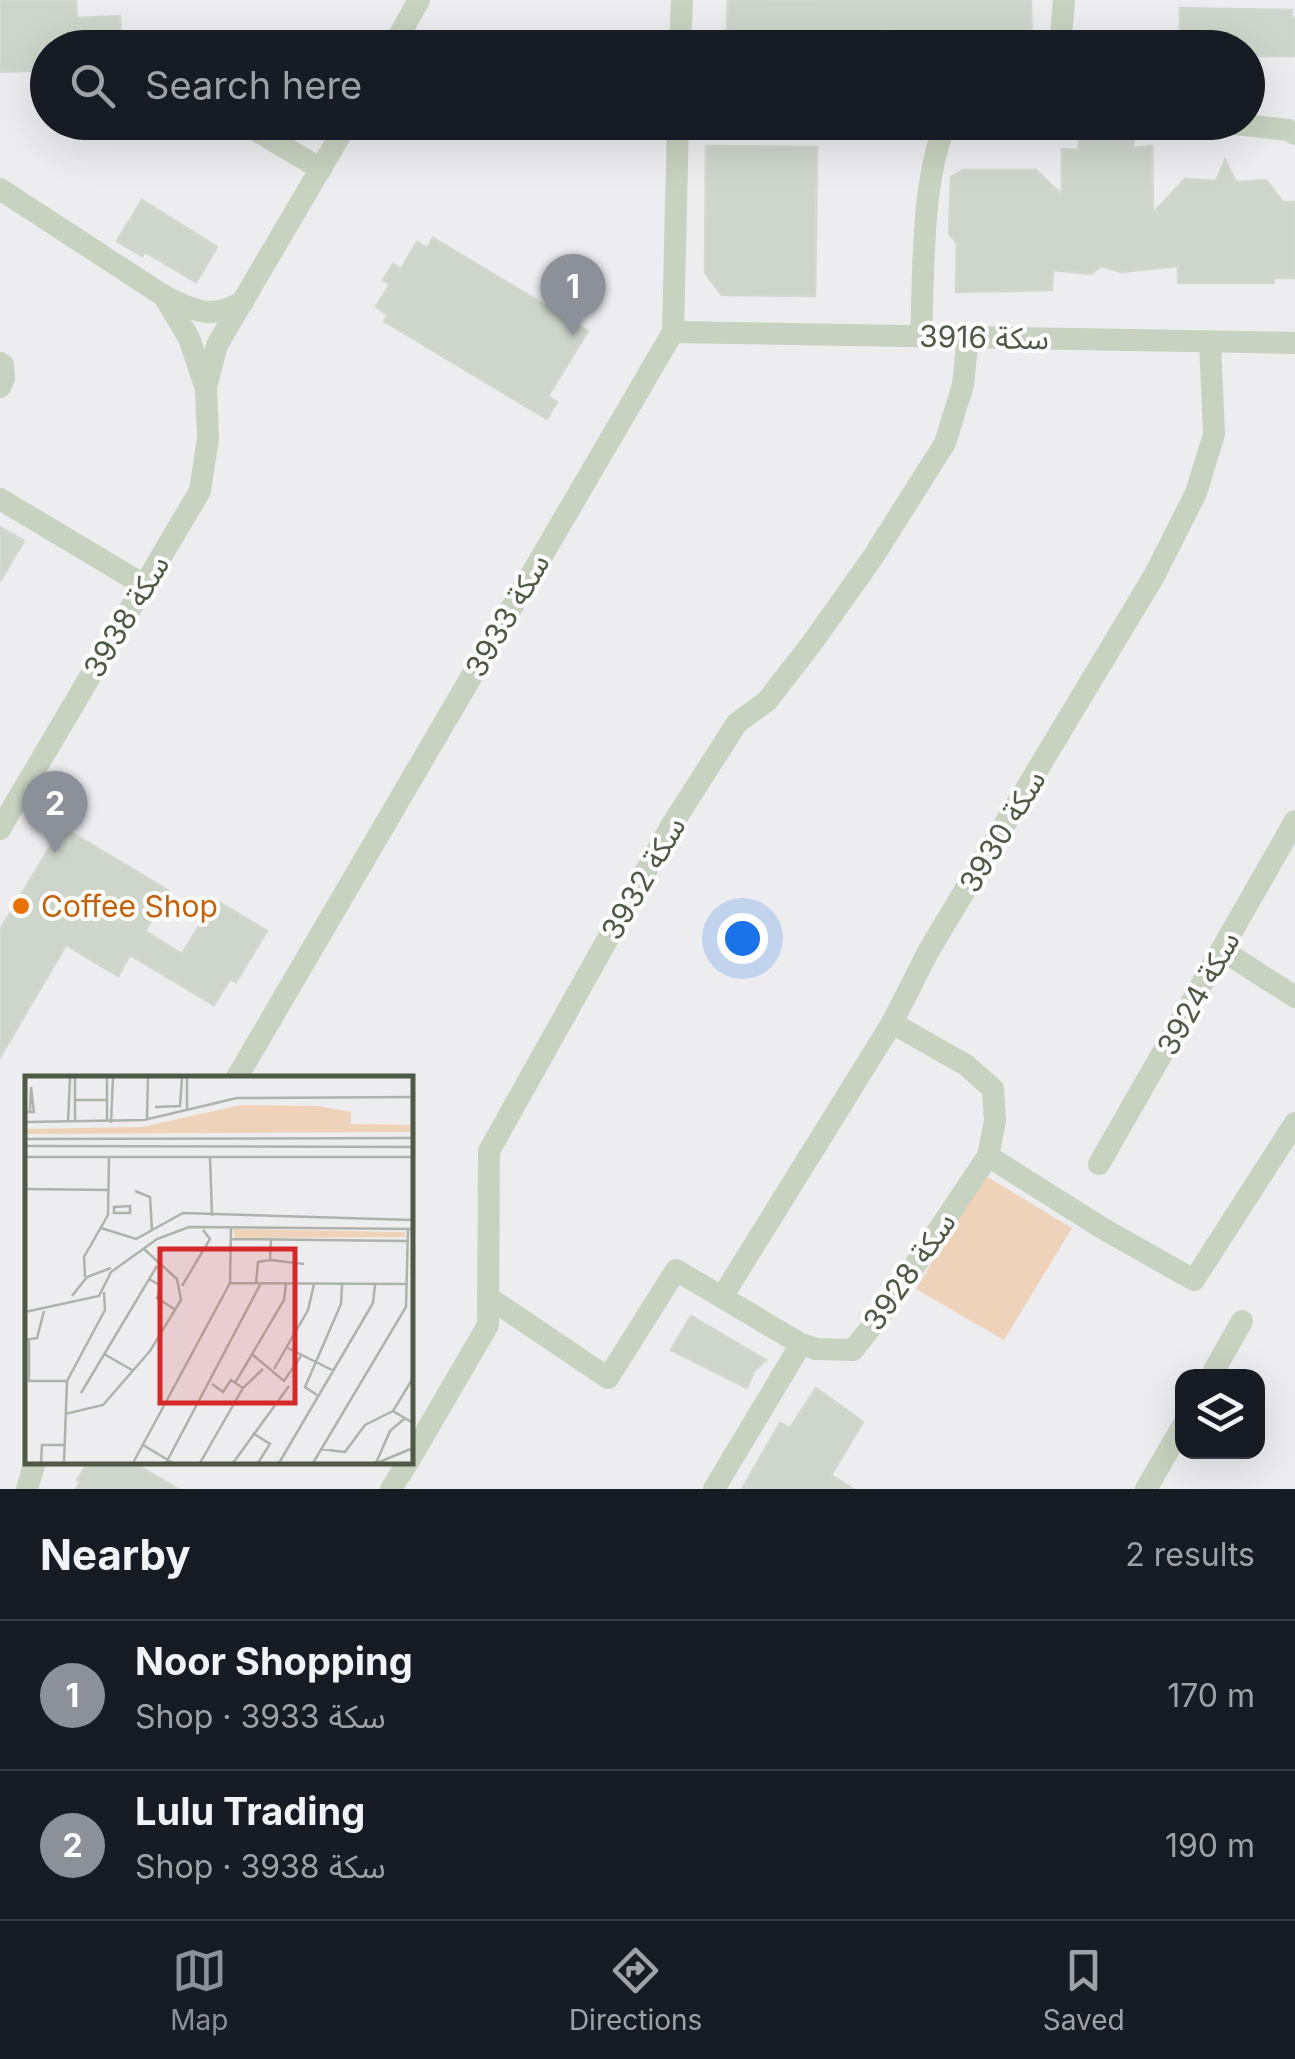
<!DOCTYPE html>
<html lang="en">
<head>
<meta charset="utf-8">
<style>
	body { margin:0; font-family:Inter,"Noto Sans Arabic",sans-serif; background:#242831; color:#f1f3f6 }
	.controls { position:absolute; right:30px; bottom:30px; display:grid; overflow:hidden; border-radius:20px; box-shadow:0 10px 40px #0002 }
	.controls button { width:90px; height:90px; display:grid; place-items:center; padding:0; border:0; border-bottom:2px solid #363941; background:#171b24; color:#f1f3f6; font:50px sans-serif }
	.you { position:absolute; left:742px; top:938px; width:35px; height:35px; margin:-25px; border:8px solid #fff; border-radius:50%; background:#1a73e8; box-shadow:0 0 0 15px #1a73e833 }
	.badge { display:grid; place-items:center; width:65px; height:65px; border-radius:50%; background:#8c9099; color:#fff; font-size:32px; font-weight:700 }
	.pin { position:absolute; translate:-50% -82px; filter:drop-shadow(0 2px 5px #0008) }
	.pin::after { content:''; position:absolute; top:52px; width:35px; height:30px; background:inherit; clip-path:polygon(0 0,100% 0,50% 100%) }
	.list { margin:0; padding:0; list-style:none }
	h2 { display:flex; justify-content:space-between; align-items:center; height:130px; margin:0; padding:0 40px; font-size:42px }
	h2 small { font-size:32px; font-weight:400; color:#9ea1a6 }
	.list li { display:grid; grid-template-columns:65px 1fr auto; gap:30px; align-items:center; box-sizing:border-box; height:150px; padding:0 40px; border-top:2px solid #363941 }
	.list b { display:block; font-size:38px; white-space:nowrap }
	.list p { margin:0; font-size:32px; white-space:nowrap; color:#9ea1a6 }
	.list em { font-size:32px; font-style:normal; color:#9ea1a6 }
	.icon { flex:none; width:55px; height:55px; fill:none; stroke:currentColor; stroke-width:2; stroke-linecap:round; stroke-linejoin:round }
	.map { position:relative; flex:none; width:1295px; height:1489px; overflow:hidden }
	.search { position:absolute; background:#171b24; box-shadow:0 10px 40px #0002; left:30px; right:30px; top:30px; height:110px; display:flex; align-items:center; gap:25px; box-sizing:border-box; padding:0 35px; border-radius:55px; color:#9ea1a6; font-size:38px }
	.sheet { height:430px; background:#171b24 }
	nav { display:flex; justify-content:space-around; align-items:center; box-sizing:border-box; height:140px; border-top:2px solid #363941; background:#171b24; font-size:28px; color:#9ea1a6 }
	nav a { display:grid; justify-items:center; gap:5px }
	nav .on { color:#8c9099 }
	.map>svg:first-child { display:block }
</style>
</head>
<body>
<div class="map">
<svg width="1295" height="1489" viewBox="0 0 1295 1489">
	<rect width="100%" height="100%" fill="#edecef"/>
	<path fill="#eed2b9" d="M984 1175 1072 1228 1004 1340 916 1289Z"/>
	<g fill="#ced5cb" stroke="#d2d8d0" stroke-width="2.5">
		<path d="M0 0H76L77 18 120 16 121 41 80 43V48H48V70L0 72Z"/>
		<path d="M728 0 1031 1 1032 48H944L943 35 881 29 879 36 727 31Z"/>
		<path d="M1180 8 1292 10 1291 18H1295V56H1248V48H1180Z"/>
		<path d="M1079 140H1134L1133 148 1152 146 1153 213 1185 179 1216 181 1225 160 1236 182 1266 180 1283 202H1295V278H1274V283H1178V266L1121 272 1101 266 1091 274 1053 270 1052 290 956 292 957 243 949 234 951 177 963 170H1036L1062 195V149L1079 150Z"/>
		<path d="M706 146 817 147 815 296 722 295 705 273Z"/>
		<path d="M142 200 217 247 196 282 145 252 142 256 117 241Z"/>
		<path d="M433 238 588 331 548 396 557 402 547 419 384 321 388 315 376 307 390 284 383 280 393 264 401 269 417 242 427 248Z"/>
		<path d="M0 527 24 541 0 581Z"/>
		<path d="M62 827 169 891 145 931 182 954 215 900 267 931 236 982 230 979 214 1005 130 955 118 976 66 945 0 1057V930Z"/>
		<path d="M691 1316 766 1360 754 1371 747 1388 671 1350Z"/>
		<path d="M816 1388 863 1422 831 1475 853 1489H742L780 1423 790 1428Z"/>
		<path d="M88 1462H132L178 1489H76L80 1482 77 1480Z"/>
	</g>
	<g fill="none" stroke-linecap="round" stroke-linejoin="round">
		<g stroke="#c8d2c0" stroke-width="22">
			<path d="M392 48 419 0"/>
			<path d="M680 48 682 0"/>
			<path d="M1060 48 1064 0"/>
			<path d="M242 122 321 169"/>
			<path d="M1218 122 1288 130 1295 134"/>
			<path d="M0 189 164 296 189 338 206 389 208 438 200 491 0 829"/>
			<path d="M164 296C196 311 209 320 243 302"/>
			<path d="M673 332 1295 343"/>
			<path d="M921 335C924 272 921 183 945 126L953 122"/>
			<path d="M0 363 3 365 4 378 0 387"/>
			<path d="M206 387 217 345 348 122"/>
			<path d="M0 499 144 585"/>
			<path d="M1222 950 1295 997"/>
			<path d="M892 1023 966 1065 993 1089 995 1121 988 1156 1102 1228 1194 1280 1295 1123"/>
			<path d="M236 1079 673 332 678 122"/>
			<path d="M1099 1164 1295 821"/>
			<path d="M488 1297 608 1378 676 1270 801 1344 816 1349 853 1350 887 1307 988 1156"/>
			<path d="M722 1297 892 1023 929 950 1154 576 1196 493 1214 434 1210 342"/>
			<path d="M1211 1376 1242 1321"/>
			<path d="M410 1459 488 1325 489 1151 671 826 737 723 767 701 812 643 873 557 945 443 963 385 968 336"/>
			<path d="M27 1489 35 1462"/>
			<path d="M391 1489 408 1462"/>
			<path d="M714 1489 801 1344"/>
			<path d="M1146 1489 1182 1427"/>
		</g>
	</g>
	<circle fill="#e8710a" stroke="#fff" stroke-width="4" cx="21" cy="906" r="10"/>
	<g text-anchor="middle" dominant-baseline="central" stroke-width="8" stroke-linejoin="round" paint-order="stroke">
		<g font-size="30" fill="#4e5a45" stroke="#fff">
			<text transform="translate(984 337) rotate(1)">سكة 3916</text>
			<text transform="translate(507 615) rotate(-60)">سكة 3933</text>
			<text transform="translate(126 616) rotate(-59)">سكة 3938</text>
			<text transform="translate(1002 831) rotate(-59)">سكة 3930</text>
			<text transform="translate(643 878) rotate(-60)">سكة 3932</text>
			<text transform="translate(1198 993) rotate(-61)">سكة 3924</text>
			<text transform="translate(909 1271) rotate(-55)">سكة 3928</text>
		</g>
		<g font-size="30" fill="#c56008" stroke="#fff" text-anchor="start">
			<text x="41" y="906">Coffee Shop</text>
		</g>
	</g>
	<g transform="translate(25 1076)">
		<rect width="388" height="388" fill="#edecef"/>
		<path d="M216 29 292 30 326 36V48L388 49 387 56 0 58V53L117 51ZM208 153 379 156 381 161 210 162Z" fill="#eed2b9"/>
		<path fill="none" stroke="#adb2ab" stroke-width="2.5" d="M50 24H82M130 31 155 30 157 1M162 33V1M0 36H9L6 11 5 36M122 43 123 1M0 46 119 44 212 22 386 21M50 46V1M82 46V1M43 47 45 1M86 47 88 1M0 63 388 62M0 70 388 71M0 81H388M185 81 187 140M0 113 84 114M110 115 125 121 127 154M105 130V137H89V131ZM76 152 111 163 158 137 388 144M206 163 382 165M245 184 279 188M60 201 59 181 83 139 84 80M124 203 136 210 132 222 149 233M205 207 382 208M231 207 233 186 245 184 246 164M157 210 185 163 178 154M47 220 62 201 86 192M0 236 74 220 86 196 132 163 164 151 388 153M0 264 12 262 19 235M4 264V305H42M263 272 309 295M79 278 107 294M228 279 259 305 276 280M249 293 283 234 289 208M388 302 368 335 388 347M210 307 259 224 261 208M187 308 198 316 206 304 218 312M56 317 132 190M292 319 280 311 316 228 317 209M40 338 78 329 125 275 156 224 152 203 119 173M228 357 245 368 233 387M118 369 148 387M295 373 320 376 340 349 368 335M16 387 17 369H40M39 387 42 305 80 234 79 216M108 387 205 207 206 150M141 387 236 207M175 387 218 312 238 293M208 387 264 310M254 387 348 227 350 209M288 387 381 231 383 153M351 387 365 355 380 342M352 387 388 372"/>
		<path fill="#d62828" fill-opacity="0.15" stroke="#d62828" stroke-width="5" d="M135 173H270V327H135Z"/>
		<rect width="388" height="388" fill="none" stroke="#4e5a45" stroke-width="5"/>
	</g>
</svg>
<div class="controls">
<button><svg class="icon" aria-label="layers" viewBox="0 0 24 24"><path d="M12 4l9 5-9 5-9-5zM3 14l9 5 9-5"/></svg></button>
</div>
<div class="you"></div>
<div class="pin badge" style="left:573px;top:336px">1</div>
<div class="pin badge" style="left:55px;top:853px">2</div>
<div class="search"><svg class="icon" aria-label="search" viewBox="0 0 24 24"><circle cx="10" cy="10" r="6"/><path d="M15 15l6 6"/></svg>Search here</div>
</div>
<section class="sheet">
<h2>Nearby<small>2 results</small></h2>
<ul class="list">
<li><span class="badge">1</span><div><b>Noor Shopping</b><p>Shop · سكة 3933</p></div><em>170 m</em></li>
<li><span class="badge">2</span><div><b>Lulu Trading</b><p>Shop · سكة 3938</p></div><em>190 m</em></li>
</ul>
</section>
<nav>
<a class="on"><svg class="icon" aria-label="map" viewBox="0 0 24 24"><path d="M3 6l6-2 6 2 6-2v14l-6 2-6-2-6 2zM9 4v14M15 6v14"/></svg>Map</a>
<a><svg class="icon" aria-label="directions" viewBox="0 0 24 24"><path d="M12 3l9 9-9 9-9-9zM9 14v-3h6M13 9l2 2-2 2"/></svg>Directions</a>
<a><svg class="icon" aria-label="saved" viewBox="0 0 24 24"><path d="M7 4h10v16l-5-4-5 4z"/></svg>Saved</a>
</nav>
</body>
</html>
